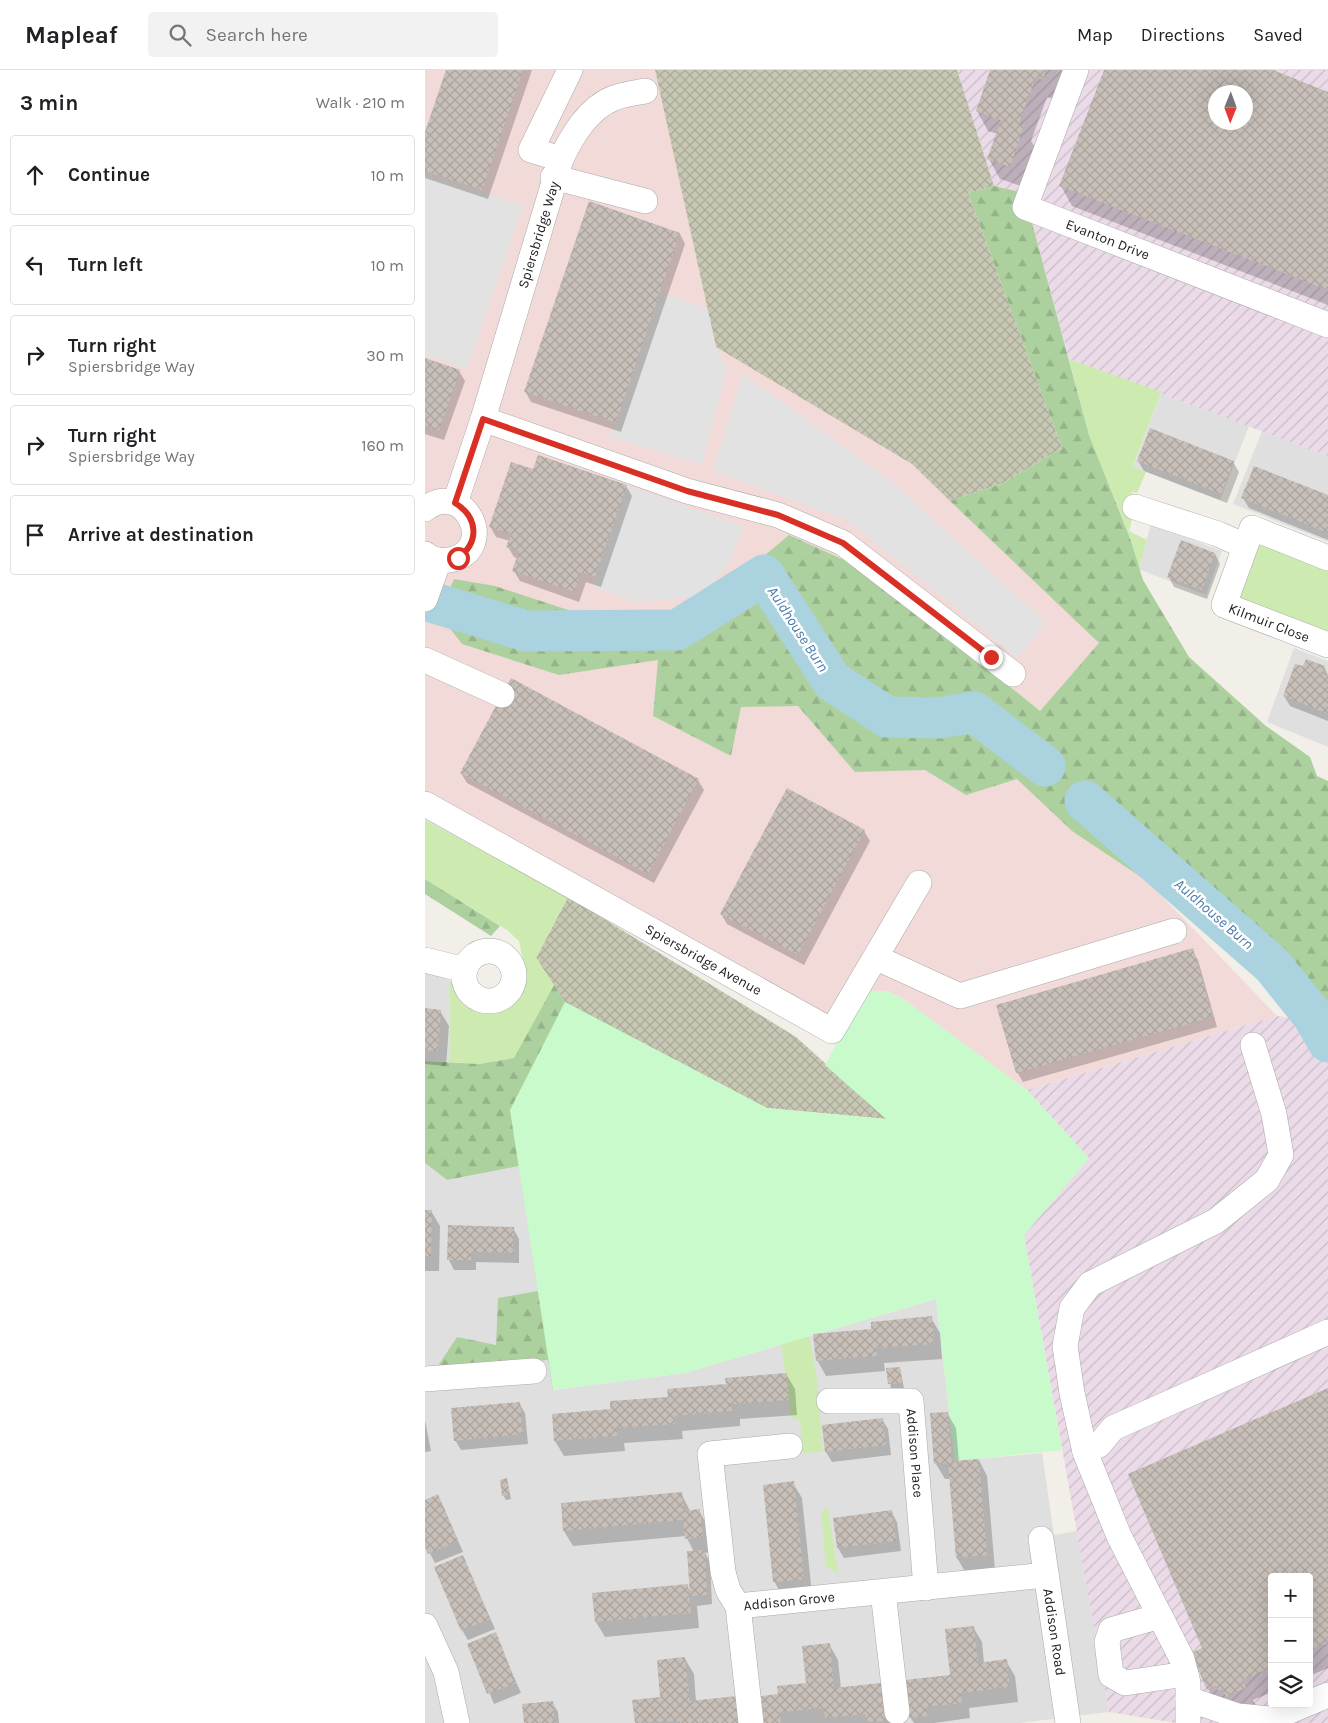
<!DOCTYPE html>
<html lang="en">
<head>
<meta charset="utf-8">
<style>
	body { margin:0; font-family:Karla,sans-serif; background:#f2f2f2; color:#202124 }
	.controls { position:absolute; right:15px; bottom:15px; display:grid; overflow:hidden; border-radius:5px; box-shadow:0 5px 20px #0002 }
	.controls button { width:45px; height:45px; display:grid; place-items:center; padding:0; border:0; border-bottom:1px solid #e0e0e0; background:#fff; color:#202124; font:25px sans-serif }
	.compass { position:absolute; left:783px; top:15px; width:45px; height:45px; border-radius:50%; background:#fff; box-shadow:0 5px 20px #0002; rotate:181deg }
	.stop { position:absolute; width:15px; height:15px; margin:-11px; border:4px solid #d93025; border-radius:50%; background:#fff }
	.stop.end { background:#d93025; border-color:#fff; box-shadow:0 1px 5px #0008 }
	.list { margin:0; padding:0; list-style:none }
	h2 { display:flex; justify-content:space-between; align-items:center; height:65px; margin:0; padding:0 20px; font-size:21px }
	h2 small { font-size:16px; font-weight:400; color:#757577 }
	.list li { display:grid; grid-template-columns:32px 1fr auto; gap:15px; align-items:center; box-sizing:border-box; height:80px; margin:0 10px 10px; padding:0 10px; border:1px solid #e0e0e0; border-radius:5px }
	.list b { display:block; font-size:19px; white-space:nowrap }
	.list p { margin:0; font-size:16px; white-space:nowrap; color:#757577 }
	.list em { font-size:16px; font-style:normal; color:#757577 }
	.icon { flex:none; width:28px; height:28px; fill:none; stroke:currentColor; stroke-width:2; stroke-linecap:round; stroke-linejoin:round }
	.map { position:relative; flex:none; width:903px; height:1653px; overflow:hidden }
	header { display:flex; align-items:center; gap:30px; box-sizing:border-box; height:70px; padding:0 25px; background:#fff; border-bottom:1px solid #e0e0e0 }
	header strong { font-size:24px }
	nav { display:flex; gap:28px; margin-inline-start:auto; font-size:18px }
	.search { width:350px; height:45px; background:#f2f2f2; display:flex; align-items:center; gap:12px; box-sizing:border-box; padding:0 18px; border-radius:5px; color:#757577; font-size:19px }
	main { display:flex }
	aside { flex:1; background:#fff }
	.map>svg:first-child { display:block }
</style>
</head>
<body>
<header>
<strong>Mapleaf</strong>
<div class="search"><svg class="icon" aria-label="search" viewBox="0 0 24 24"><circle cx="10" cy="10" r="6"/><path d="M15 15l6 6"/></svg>Search here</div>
<nav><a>Map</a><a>Directions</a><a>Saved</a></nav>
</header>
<main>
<aside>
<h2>3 min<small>Walk · 210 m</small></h2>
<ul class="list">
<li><svg class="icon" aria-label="ahead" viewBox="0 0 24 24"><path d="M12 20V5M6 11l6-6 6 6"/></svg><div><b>Continue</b></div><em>10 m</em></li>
<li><svg class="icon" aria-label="left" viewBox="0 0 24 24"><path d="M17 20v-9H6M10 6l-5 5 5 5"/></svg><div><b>Turn left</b></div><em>10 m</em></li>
<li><svg class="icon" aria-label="right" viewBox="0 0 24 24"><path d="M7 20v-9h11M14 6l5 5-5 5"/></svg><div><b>Turn right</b><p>Spiersbridge Way</p></div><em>30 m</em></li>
<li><svg class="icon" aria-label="right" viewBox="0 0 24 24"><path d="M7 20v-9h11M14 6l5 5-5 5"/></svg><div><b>Turn right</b><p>Spiersbridge Way</p></div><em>160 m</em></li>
<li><svg class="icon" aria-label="arrive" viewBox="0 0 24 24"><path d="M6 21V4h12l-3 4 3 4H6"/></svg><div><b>Arrive at destination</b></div></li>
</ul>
</aside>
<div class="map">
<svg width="903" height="1653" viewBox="0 0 903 1653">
	<defs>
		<pattern id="industrial-furrows" width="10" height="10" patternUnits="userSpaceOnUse" patternTransform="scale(1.25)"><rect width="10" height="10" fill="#ebdbe8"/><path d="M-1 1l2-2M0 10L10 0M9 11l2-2" fill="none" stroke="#c9bcc7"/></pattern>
		<pattern id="construction-cross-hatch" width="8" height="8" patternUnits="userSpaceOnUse" patternTransform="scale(1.25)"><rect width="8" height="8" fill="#c7c7b4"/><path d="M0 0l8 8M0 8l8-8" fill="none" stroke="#abab9a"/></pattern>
		<pattern id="forest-firs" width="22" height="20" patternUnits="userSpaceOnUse" patternTransform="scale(1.25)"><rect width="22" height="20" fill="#add19e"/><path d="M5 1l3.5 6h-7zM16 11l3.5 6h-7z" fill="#95b388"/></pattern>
		<pattern id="building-cross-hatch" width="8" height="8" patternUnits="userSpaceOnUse" patternTransform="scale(1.25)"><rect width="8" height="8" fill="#c7bfb8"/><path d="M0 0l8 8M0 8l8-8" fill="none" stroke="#aba49e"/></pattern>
	</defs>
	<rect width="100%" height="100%" fill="#f2efe9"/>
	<g fill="#e0dfdf">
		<path d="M736 322 824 356 795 430 708 397Z"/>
		<path d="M837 361 903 386V472L808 434Z"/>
		<path d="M726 454 797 481 781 525 713 499Z"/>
		<path d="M869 578 903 591V677L842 652Z"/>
		<path d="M0 897 25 911 24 992 0 991Z"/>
		<path d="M0 1093 22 1110 94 1096 128 1320 260 1303 511 1229 530 1391 617 1383 629 1465 652 1461 684 1642 595 1653H0Z"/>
	</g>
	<path fill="#f2dad9" d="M0 0H230L291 277 487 394 675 573 615 641 612 686 732 821 852 946 602 1020 478 929 462 921 412 960 0 733Z"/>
	<g fill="url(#industrial-furrows)" fill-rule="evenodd">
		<path d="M532 0H903V386L644 289 599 123 569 116ZM791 22H821V52H791Z"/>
		<path d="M852 946 887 951 903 982V1653H751L684 1642 599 1165 664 1088 602 1020ZM847 1507H884V1634H847Z"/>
	</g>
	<g fill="url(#construction-cross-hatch)">
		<path d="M230 0H532L569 116 543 123 637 378 578 413 525 431 487 394 291 277Z"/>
		<path d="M143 827 371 967 462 1049 342 1038 140 932 111 888Z"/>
	</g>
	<g fill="#cdebb0">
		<path d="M644 289 736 322 708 396 721 402 712 423 707 422 701 442 708 446 704 461 722 470 713 499 706 471 664 365Z"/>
		<path d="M837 474 903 499V564L814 531 812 520 829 477Z"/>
		<path d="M0 750 143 827 111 888 129 915 89 988 54 994 24 992 25 911 33 917 39 935 57 942 79 936 96 922 101 905 94 871 82 860 0 809Z"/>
		<path d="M384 1266 392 1310 398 1382 378 1383 375 1351 366 1348 356 1274Z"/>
		<path d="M403 1437 413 1503 401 1497 396 1442Z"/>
	</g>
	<g fill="url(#forest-firs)">
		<path d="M569 116 599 123 664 365 706 471 718 510 764 587 841 656 885 687 892 706 903 711V982L887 951 737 821 647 761 592 709 541 725 500 700 430 702 373 636 316 637 306 686 228 646 233 590 134 605 37 574 14 544 29 509 70 516 183 553 276 539 364 465 441 500 615 641 674 573 525 431 578 413 637 378 543 123Z"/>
		<path d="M0 809 75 856 66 866 0 824Z"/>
		<path d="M129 915 140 932 208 967 128 1320 123 1290 11 1299 32 1267 71 1275 73 1228 113 1221 94 1096 22 1110 0 1093V991L54 994 89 988Z"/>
	</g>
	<path fill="#c8facc" d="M440 921H462L478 929 602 1020 664 1088 599 1165 637 1380 530 1391 511 1229 260 1303 128 1320 85 1040 140 932 342 1038 461 1049 400 995Z"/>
	<g fill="#e2e2e2">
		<path d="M0 103 98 136 42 299 0 285Z"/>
		<path d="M235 222 282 238 291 277 302 300 277 394 183 366 191 353Z"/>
		<path d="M318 304 463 409 621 552 593 588 422 450 288 401Z"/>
		<path d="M202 415 319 457 303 494 278 526 210 532 169 518 170 507Z"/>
	</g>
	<g fill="#0003" fill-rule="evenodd">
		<path d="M22 0H107L63 129 0 108V66Z"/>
		<path d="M567 0H640L629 29 622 27 606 71 610 77 596 116 575 109 564 89 573 64 563 61 552 41Z"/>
		<path d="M681 0H844L903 23V235L647 136 636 116ZM791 22H821V52H791Z"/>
		<path d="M255 164 260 174 196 362 106 332 100 321Z"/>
		<path d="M0 289 34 301 40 311 19 370 0 364Z"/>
		<path d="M713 391 808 392 814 402 802 433 719 401Z"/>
		<path d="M830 398 903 427V470L824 438 818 428Z"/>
		<path d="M108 401 201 416 207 426 176 517 161 512 154 532 95 511 89 501 93 488 89 487 83 477 85 471 71 467 65 456Z"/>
		<path d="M790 484 795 494 782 529 749 517 744 507Z"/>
		<path d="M899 597 903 605V651L865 636 859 626 878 598Z"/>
		<path d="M36 703 273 710 279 720 229 813 42 713Z"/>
		<path d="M362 720 439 761 445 771 379 895 302 854 296 844Z"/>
		<path d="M767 880 773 890 792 957 598 1012 592 1002Z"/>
		<path d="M0 940 15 941 24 956 21 996 0 994Z"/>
		<path d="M0 1141H6L15 1156 14 1201H0Z"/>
		<path d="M88 1158 94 1169V1193L51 1192V1200H29L24 1190Z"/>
		<path d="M506 1248 515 1263 517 1289 459 1293 460 1301 401 1306 392 1290 447 1260Z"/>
		<path d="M475 1298 479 1318 466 1319 463 1299Z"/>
		<path d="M361 1304 370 1319 372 1345 315 1349V1356L257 1361 258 1369 199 1373 200 1381 139 1386 130 1371 187 1340Z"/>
		<path d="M903 1320V1598L884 1606V1507H847V1622L828 1630 832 1638 795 1639 783 1619 779 1579 704 1404Z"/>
		<path d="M94 1333 100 1343 103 1374 36 1380 30 1370Z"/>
		<path d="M522 1343 531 1358 534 1392 554 1390 562 1406 570 1500 541 1503 532 1488 526 1409H520L511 1394 507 1344Z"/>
		<path d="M457 1349 463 1359 466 1385 407 1392 401 1382Z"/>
		<path d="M0 1350 6 1381 0 1382Z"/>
		<path d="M82 1410 86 1429 81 1430 78 1425Z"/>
		<path d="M368 1413 377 1428 387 1524 358 1527 349 1511Z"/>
		<path d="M256 1423 265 1441H274L283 1456 286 1482 280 1483 285 1492 287 1534 272 1536 274 1558 180 1567 171 1552 262 1516 266 1522 269 1482 261 1466 148 1476 139 1461 137 1434Z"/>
		<path d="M0 1431 18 1436 38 1482 10 1493 0 1474Z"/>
		<path d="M466 1441 472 1452 476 1481 419 1488 413 1478Z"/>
		<path d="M38 1487 70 1559 43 1570 37 1560Z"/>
		<path d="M548 1557 557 1572 559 1593 581 1591 590 1606 593 1632 544 1638 545 1648 509 1653H489L485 1647 526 1606Z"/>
		<path d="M70 1564 96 1623 69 1634 44 1574Z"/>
		<path d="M404 1574 413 1590 416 1619 455 1615 464 1630 466 1653H340L355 1625 382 1614Z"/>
		<path d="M260 1589 269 1604 271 1632 321 1653H211L209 1631 237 1628Z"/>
		<path d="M884 1607 891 1622 884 1625Z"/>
		<path d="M127 1632 133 1642 134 1653H101Z"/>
	</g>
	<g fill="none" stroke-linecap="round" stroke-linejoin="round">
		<g stroke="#aad3df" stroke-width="41">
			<path d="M0 530 101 561 252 560 339 505 407 611 462 647 514 648 549 642 620 696"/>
			<path d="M660 731 847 895 888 946 903 972"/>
		</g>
	</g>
	<g fill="url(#building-cross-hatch)" fill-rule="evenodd">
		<path d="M21 0H98L57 120 0 101V62Z"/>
		<path d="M565 0H621L618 10 611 7 594 54 599 56 585 97 562 89 576 50 551 41Z"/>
		<path d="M679 0H848L903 22V220L634 116ZM791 22H821V52H791Z"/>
		<path d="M164 131 255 163 191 353 99 322Z"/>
		<path d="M0 288 35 300 14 361 0 356Z"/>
		<path d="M725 358 809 391 796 424 712 391Z"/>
		<path d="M113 385 202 415 170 507 156 502 149 522 87 501 94 481 81 477 86 464 64 457 86 392 108 399Z"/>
		<path d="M829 396 903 425V463L816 428Z"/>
		<path d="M756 470 790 483 777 520 742 507Z"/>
		<path d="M881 589 900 596 897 604 903 606V644L858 626 870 594 878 596Z"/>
		<path d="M86 608 274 709 223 804 35 703Z"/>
		<path d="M362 718 440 760 373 885 295 844Z"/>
		<path d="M768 878 788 947 591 1003 571 935Z"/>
		<path d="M0 938 16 940 13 981 0 980Z"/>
		<path d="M0 1140H7L6 1186H0Z"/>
		<path d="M23 1155 89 1157 88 1183 46 1182V1190H22Z"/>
		<path d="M507 1246 509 1274 451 1278 452 1286 391 1291 388 1264 446 1259V1252Z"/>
		<path d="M475 1297 477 1313 463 1314 461 1298Z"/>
		<path d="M362 1303 364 1330 307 1334V1341L249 1346 250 1354 192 1358V1366L129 1371 127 1344 185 1339V1331L243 1327 242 1319 301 1314 300 1308Z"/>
		<path d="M903 1318V1573L884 1581V1507H847V1597L817 1610 821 1618 801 1627 798 1619 793 1621 791 1616 782 1620 766 1583 777 1578 703 1404Z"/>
		<path d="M95 1332 98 1364 29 1371 26 1338Z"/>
		<path d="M523 1342 527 1391 554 1389 562 1485 531 1488 523 1393 509 1394 505 1343Z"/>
		<path d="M458 1348 461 1375 400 1382 397 1355Z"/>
		<path d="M82 1408 85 1425 77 1426 75 1410Z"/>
		<path d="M369 1411 379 1509 348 1512 338 1415Z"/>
		<path d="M257 1422 259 1441 275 1439 278 1467 260 1469 258 1450 138 1461 136 1433Z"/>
		<path d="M13 1424 33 1471 3 1484 0 1477V1430Z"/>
		<path d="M467 1440 471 1471 412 1478 408 1448Z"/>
		<path d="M280 1480 282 1525 265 1526 262 1481Z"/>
		<path d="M38 1485 65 1549 36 1561 9 1497Z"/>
		<path d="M263 1514 266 1543 170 1552 167 1523Z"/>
		<path d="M549 1556 553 1593 582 1589 585 1617 536 1623 537 1633 501 1637 502 1646 484 1648 480 1610 525 1605 520 1559Z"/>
		<path d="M71 1562 91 1613 62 1624 42 1574Z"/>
		<path d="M405 1573 409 1618 456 1613 460 1651 441 1652 440 1644 400 1648 399 1638 355 1642 356 1653H339L336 1626 353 1624 352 1616 381 1613 377 1576Z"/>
		<path d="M260 1587 265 1631 312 1626 314 1653H255V1651L210 1653 207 1630 235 1627 232 1590Z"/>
		<path d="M128 1631 130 1653H99L97 1634Z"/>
	</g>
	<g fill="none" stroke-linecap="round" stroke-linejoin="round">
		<g stroke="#a9a9a9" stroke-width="26">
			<g id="minor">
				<path id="s1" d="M651 0 600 137 903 255"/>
				<path d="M136 89 106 80 145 0"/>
				<path d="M128 107 220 131"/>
				<path d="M58 349 262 421 353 445 418 473 588 604"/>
				<path id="s2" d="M30 433 58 349 136 89C147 66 163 38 189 28 199 24 210 23 220 21"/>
				<path d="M710 437 793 464 820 476"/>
				<path d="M0 439C39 409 72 476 29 489 19 492 8 491 0 484"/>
				<path id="s3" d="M903 488 827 458 799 535 903 575"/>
				<path d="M0 529 14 490"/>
				<path d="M0 590 77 625"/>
				<path id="s4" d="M0 734 407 961 494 813"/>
				<circle cx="64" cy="906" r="25"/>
				<path d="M452 888 535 926 749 861"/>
				<path d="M0 890 40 900"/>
				<path d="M0 1309 109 1301"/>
				<path id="s5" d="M404 1331H486L501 1518"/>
				<path id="s6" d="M365 1376 285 1384 298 1502 303 1520 313 1536 621 1505"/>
				<path d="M660 1382 674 1375 688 1358 903 1262"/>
				<path id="s7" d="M616 1469 643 1653"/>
				<path d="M458 1522 472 1642"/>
				<path d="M313 1536 326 1653"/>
				<path d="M735 1546 686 1560 682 1572 686 1605 700 1613 761 1604"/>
				<path d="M0 1556 21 1602 32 1653"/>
				<path d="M763 1629 813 1646 847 1649 881 1634"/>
				<path d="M884 1633 903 1625"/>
				<path d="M763 1653V1613L757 1589 694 1466 660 1382 647 1323 640 1276 647 1238 665 1214 791 1151 842 1110 856 1085 849 1044 828 975"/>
			</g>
		</g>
		<use href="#minor" stroke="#fff" stroke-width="25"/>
	</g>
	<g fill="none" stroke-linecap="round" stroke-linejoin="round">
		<path stroke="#d93025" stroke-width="6" d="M33 488C55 472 53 447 30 433L58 349 262 421 353 445 418 473 566 587"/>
	</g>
	<g text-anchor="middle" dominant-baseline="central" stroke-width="5" stroke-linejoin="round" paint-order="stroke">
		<g font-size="14" fill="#222" stroke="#fff">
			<text stroke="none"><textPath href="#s2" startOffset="281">Spiersbridge Way</textPath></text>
			<text stroke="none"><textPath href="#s1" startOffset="235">Evanton Drive</textPath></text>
			<text stroke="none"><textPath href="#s3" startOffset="212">Kilmuir Close</textPath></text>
			<text stroke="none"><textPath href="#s4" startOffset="319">Spiersbridge Avenue</textPath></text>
			<text stroke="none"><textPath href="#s5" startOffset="134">Addison Place</textPath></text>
			<text stroke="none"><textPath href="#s6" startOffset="288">Addison Grove</textPath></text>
			<text stroke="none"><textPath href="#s7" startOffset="94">Addison Road</textPath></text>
		</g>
		<g font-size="15" font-style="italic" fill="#4a7aab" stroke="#fff">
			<text transform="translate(373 559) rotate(57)">Auldhouse Burn</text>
			<text transform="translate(789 844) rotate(41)">Auldhouse Burn</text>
		</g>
	</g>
</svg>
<div class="controls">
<button>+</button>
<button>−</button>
<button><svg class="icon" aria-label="layers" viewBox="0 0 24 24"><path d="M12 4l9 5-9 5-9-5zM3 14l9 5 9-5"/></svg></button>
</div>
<svg class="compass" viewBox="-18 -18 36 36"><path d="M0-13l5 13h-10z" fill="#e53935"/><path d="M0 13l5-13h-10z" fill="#757577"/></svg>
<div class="stop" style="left:33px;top:488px"></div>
<div class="stop end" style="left:566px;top:587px"></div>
</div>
</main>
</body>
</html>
